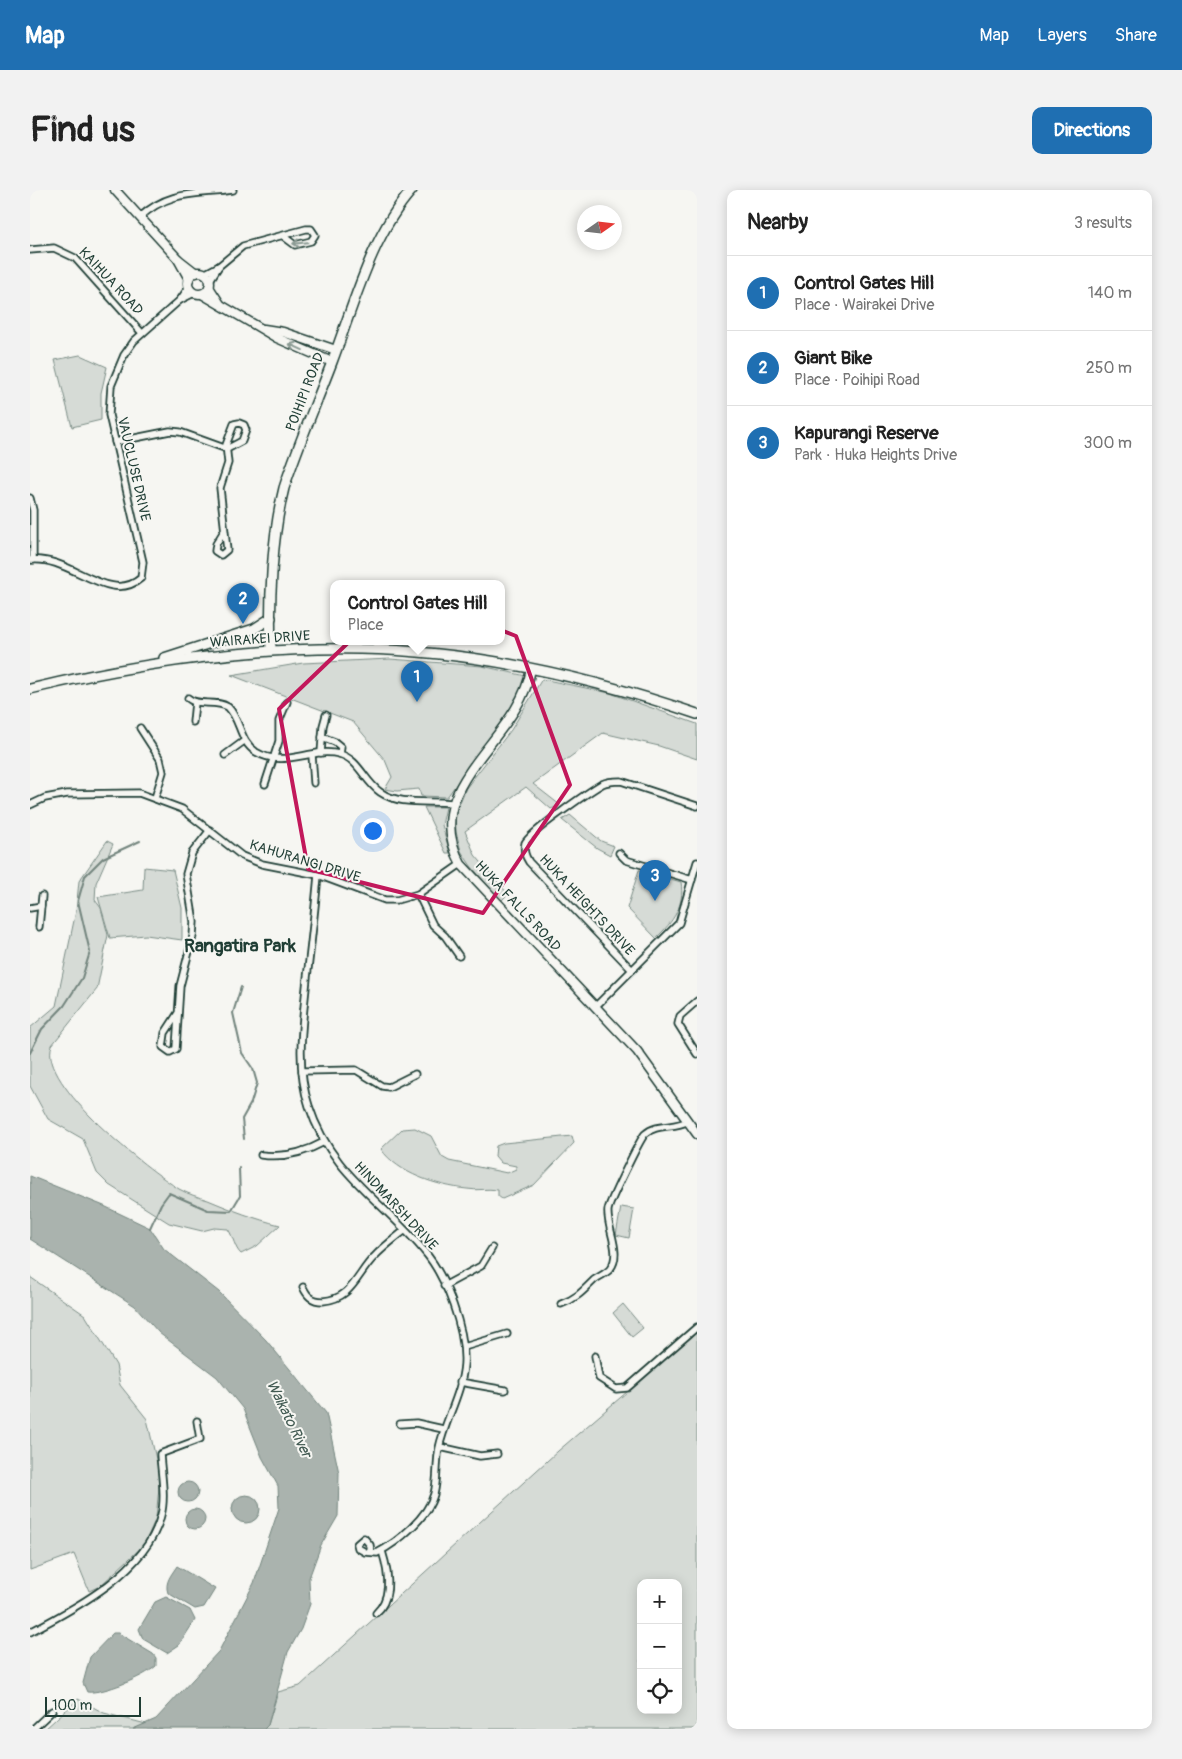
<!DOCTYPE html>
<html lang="en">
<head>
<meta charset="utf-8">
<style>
	body { margin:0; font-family:Pangolin,sans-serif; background:#f2f2f2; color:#222 }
	.controls { position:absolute; right:15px; bottom:15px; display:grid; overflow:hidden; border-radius:10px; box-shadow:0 2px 12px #0003 }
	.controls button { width:45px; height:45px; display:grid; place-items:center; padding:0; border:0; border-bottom:1px solid #e0e0e0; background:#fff; color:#222; font:25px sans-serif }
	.compass { position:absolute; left:547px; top:15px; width:45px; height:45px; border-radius:50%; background:#fff; box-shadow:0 2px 12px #0003; rotate:76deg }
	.scale { position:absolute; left:15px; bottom:12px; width:96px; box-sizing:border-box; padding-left:5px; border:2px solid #1f3d34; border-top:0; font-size:14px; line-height:18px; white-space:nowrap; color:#1f3d34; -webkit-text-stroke:4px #f6f6f2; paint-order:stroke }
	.you { position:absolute; left:342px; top:640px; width:18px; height:18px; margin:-12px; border:4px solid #fff; border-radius:50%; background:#1a73e8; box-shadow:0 0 0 8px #1a73e833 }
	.badge { display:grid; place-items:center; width:32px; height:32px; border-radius:50%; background:#1f6fb2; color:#fff; font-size:16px; font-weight:700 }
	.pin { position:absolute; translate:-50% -41px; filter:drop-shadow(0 1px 2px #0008) }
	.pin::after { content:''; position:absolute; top:26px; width:18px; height:15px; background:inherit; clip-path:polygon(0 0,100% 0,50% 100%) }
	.popup { position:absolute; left:300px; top:390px; width:175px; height:65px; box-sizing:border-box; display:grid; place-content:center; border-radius:10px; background:#fff; filter:drop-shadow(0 1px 4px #0005); font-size:16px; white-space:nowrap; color:#767676 }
	.popup b { font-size:19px; color:#222 }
	.popup::after { content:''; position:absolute; left:50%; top:100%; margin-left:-10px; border:10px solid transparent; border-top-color:#fff }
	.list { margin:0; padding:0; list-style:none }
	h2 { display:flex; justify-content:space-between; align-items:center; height:65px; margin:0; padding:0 20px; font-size:21px }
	h2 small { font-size:16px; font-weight:400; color:#767676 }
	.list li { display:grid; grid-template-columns:32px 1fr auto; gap:15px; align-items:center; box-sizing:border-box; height:75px; padding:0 20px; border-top:1px solid #e0e0e0 }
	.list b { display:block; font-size:19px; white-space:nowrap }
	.list p { margin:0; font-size:16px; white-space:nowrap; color:#767676 }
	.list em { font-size:16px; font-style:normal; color:#767676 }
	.icon { flex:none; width:28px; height:28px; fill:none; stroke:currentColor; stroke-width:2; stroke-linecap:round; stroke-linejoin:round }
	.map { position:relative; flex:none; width:667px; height:1539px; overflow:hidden; border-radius:10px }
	header { display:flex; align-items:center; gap:30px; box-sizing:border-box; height:70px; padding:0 25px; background:#1f6fb2; color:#fff }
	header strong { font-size:24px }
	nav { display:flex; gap:28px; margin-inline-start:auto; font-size:18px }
	.intro { display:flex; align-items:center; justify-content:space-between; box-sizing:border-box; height:120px; padding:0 30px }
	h1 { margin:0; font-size:35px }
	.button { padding:12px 22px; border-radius:10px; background:#1f6fb2; color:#fff; font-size:18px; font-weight:700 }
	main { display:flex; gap:30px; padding:0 30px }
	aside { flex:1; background:#fff; border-radius:10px; box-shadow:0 2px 12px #0003 }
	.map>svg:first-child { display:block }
</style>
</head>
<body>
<header>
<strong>Map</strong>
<nav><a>Map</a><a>Layers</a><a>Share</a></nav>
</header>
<div class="intro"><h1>Find us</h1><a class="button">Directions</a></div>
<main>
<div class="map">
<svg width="667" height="1539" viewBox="0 0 667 1539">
	<rect width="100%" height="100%" fill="#f6f6f2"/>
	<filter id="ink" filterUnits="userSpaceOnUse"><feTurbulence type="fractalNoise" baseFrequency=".02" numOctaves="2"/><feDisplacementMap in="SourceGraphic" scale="10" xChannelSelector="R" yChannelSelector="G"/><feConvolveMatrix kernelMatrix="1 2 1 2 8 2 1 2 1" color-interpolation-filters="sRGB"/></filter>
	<g filter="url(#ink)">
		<g fill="#d6dbd6" stroke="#7a8c85" fill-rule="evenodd">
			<path d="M50 165 77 177 71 203V230L42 237 25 170Z"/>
			<path d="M360 469 452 476 496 486 487 509 417 607 391 606 389 599 367 601 355 599 362 587 355 570 323 532 201 485 273 473Z"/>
			<path d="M512 489 580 503 667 534V569L629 556 573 543 503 594 530 615 521 619 496 597 435 641 445 665 478 704 471 711 441 676 431 661 426 642 425 624 436 598 481 540Z"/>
			<path d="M394 617H416L412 635 420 663H416Z"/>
			<path d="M540 625 571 651 584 656 580 665 567 658 532 630Z"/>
			<path d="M77 651 83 654 66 693 65 710 71 718 78 745 67 799 22 855C7 894 119 980 149 999 158 1004 168 1007 178 1010 202 1020 225 1029 250 1035L227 1056 211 1064C205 1059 203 1046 198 1039L184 1038 172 1041 139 1033 79 995 67 983 53 949 18 929 0 896V838L26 816 46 721 49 691Z"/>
			<path d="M114 677 143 680 152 718V750L116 745 80 748 68 707 113 700Z"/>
			<path d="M609 680 651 692C655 715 643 732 626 748L597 718Z"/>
			<path d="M385 938 401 946 412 967 419 971 477 983 486 979V976L471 973 465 966 466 956 474 953 542 946 544 953 504 995 472 1009 468 1006V1000C457 998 447 1001 437 999 408 996 368 984 351 959L372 939Z"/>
			<path d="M591 1017 604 1019 599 1048 586 1045Z"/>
			<path d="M0 1087 55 1125 86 1175 90 1195 117 1229 130 1287 126 1328 114 1355 70 1396 59 1401 44 1364 0 1380Z"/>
			<path d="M593 1114 613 1138 602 1147 583 1123Z"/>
			<path d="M667 1142V1539H234L238 1535 248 1502 270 1496 528 1261ZM611 1393H648V1520H611Z"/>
			<path d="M48 1509 74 1523 116 1534 105 1539H15Z"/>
		</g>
		<g fill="#aab3ae" stroke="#72847d">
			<path d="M0 986 74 1016 120 1038 134 1059 189 1102 236 1150 296 1223 309 1283 308 1326 291 1355 279 1388 280 1414 271 1439 258 1462 238 1535 234 1539H103L126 1529 189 1461 224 1393 249 1318 248 1296 232 1267 213 1219 187 1187 129 1143 105 1116 0 1049Z"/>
			<circle cx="158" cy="1302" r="10"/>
			<circle cx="216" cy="1319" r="14"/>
			<circle cx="165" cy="1329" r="10"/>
			<path d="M147 1376 185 1399 174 1417 165 1419 138 1403C134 1392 142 1384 147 1376Z"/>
			<path d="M136 1407 160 1420 165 1430 149 1455 137 1463 113 1449 109 1439 125 1412Z"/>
			<path d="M83 1443H88L123 1464 126 1468V1476C114 1487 73 1504 57 1502L53 1493 60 1467Z"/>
		</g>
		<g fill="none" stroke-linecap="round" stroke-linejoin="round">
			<g stroke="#72847d" stroke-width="2">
				<path d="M211 797 203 823 212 863 223 879 227 893 221 913 212 929 214 949"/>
				<path d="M0 863 12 839 34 816 52 788 60 762 48 711 55 686 73 668 110 651"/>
				<path d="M120 1038 131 1014 139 1003 178 1020 201 1021 210 1006 209 978"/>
			</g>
			<g stroke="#1f3d34" stroke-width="9">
				<g id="minor">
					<path d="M110 27C140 0 165 5 203 0"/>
					<path d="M0 60 24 58 45 68 112 143"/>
					<path d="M174 84 189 76"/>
					<path d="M180 90 189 76 213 56 276 39H281L285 45 281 51 265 55 253 46"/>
					<path d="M150 110 164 103"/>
					<path d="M85 252 140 241 150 242 197 259"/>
					<path d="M0 308 3 320V370"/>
					<path d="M194 341 186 354 185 361 191 365 197 360 190 298 198 273 196 255 204 234 209 233 214 235 216 240 212 251 197 259"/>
					<path d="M0 370C40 365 79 416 111 388L113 372 79 225 81 196 94 165 104 151 150 110 159 97"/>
					<path d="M158 508C167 517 186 509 198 517 211 530 209 551 226 562 254 579 281 557 309 564 329 569 334 591 350 602 370 616 399 610 422 613"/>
					<path d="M163 532 165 512"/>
					<path d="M110 538 130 569 133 582 125 608"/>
					<path d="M292 547 305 552 311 557 310 564"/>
					<path d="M291 563 293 536 296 525"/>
					<path d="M195 565 214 551"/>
					<path d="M282 565 284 593"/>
					<path d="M235 594 249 551V531L257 512"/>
					<path d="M0 615 15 608 37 604 109 603 152 619 212 666 232 674 288 685 355 710H367L388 704 431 674"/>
					<path d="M589 663 596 670 662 690"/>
					<path d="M288 685C285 719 281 754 277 788 273 830 265 875 279 916 301 984 352 1010 394 1061 416 1086 436 1141 434 1174 432 1203 415 1230 409 1258 406 1273 408 1289 404 1304 398 1327 368 1352 347 1363L335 1362 328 1358 327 1354 334 1348 340 1355 341 1362"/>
					<path d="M388 704 403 735 415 746 429 766"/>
					<path d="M0 718 11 716"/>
					<path d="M9 737 12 706"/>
					<path d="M602 780 499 672C495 666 493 660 495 653 499 643 560 601 572 594 578 591 585 591 591 591L667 616"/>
					<path d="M667 811 650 826 648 834 667 864"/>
					<path d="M566 816 649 733 667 672"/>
					<path d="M148 823 135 843 133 857 140 862 146 859 150 796 163 746 164 732 156 684 162 663 180 640"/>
					<path d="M272 881 326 880 352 896 359 897 385 884"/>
					<path d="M231 965C253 968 274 963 294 952"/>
					<path d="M414 1096 451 1076 462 1058"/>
					<path d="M273 1097C277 1106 282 1111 293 1111 322 1109 327 1084 344 1067 353 1057 364 1049 374 1041"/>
					<path d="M531 1114C546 1109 553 1101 564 1090 569 1086 576 1084 580 1079 593 1063 576 1038 578 1020 579 1013 610 949 615 944 627 933 644 939 658 931"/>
					<path d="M434 1157 477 1144"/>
					<path d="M565 1166 569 1188 586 1199 597 1198 667 1137"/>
					<path d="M430 1192 475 1200"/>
					<path d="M370 1234 386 1233 413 1239"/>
					<path d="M410 1257 450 1266 467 1264"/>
					<path d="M346 1423C363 1408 358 1380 352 1361"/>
					<path d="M0 1442C46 1418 118 1380 131 1325 136 1307 131 1283 130 1264L170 1249 167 1231"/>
					<path d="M3 1539 22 1521"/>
				</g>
			</g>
			<g stroke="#1f3d34" stroke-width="11">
				<g id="tertiary">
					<path d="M85 0 148 69 159 89"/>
					<path d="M148 69 166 83"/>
					<circle cx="169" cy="93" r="11"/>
					<path d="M179 97 190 114"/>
					<path d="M172 104 247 148 302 172"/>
					<path d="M234 139 253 142 306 160"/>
					<path d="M501 479C489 552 387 594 431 674L607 861 667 944"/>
				</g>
			</g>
			<g stroke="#1f3d34" stroke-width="12">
				<g id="secondary">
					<path d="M241 460C239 410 242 346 254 298 268 255 286 214 302 172 323 117 342 44 382 0"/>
					<path d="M134 468 224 439 241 428"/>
					<path d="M0 499C108 473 218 457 330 459 444 461 560 487 667 524"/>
				</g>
			</g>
			<use href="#minor" stroke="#f6f6f2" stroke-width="5.5"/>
			<use href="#tertiary" stroke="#f6f6f2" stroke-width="8"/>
			<use href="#secondary" stroke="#f6f6f2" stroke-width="9"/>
		</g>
		<defs><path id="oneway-shaft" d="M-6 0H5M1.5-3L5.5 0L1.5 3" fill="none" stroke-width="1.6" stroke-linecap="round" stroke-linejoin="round" transform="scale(1.25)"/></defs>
		<g stroke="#8a9a93">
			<use href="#oneway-shaft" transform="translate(270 53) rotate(174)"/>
			<use href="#oneway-shaft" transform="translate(266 157) rotate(-156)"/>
		</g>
	</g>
	<path fill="none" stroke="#c2185b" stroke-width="4" stroke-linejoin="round" d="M371 402 486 446 540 595 453 723 278 679 249 519Z"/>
	<g text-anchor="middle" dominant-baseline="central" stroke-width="4" stroke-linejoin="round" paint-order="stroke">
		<g font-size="14" fill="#1f3d34" stroke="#f6f6f2">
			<text transform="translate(81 91) rotate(47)">KAIHUA ROAD</text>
			<text transform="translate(275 202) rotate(-69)">POIHIPI ROAD</text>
			<text transform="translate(104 279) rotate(77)">VAUCLUSE DRIVE</text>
			<text transform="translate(230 449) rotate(-4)">WAIRAKEI DRIVE</text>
			<text transform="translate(275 671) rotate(17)">KAHURANGI DRIVE</text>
			<text transform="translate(557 715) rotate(47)">HUKA HEIGHTS DRIVE</text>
			<text transform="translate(488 716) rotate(47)">HUKA FALLS ROAD</text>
			<text transform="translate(366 1016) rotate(47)">HINDMARSH DRIVE</text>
		</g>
		<g font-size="15" font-style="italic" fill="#425a52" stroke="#f6f6f2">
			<text transform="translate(259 1229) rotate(64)">Waikato River</text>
		</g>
		<g font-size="19" font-weight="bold" fill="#1f3d34" stroke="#f6f6f2">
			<text x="210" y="756">Rangatira Park</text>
		</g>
	</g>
</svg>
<div class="controls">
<button>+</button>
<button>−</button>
<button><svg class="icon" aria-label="locate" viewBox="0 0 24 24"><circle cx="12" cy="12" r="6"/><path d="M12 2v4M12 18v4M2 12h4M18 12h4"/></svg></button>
</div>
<svg class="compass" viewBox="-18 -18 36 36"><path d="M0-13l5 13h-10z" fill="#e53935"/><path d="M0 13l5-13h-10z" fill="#767676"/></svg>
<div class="scale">100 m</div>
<div class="you"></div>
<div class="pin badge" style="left:387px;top:512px">1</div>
<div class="popup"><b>Control Gates Hill</b>Place</div>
<div class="pin badge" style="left:213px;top:434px">2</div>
<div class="pin badge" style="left:625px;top:711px">3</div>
</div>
<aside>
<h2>Nearby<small>3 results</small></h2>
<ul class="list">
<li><span class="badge">1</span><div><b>Control Gates Hill</b><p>Place · Wairakei Drive</p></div><em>140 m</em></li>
<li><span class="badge">2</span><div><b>Giant Bike</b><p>Place · Poihipi Road</p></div><em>250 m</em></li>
<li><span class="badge">3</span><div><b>Kapurangi Reserve</b><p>Park · Huka Heights Drive</p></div><em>300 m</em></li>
</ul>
</aside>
</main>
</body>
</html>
